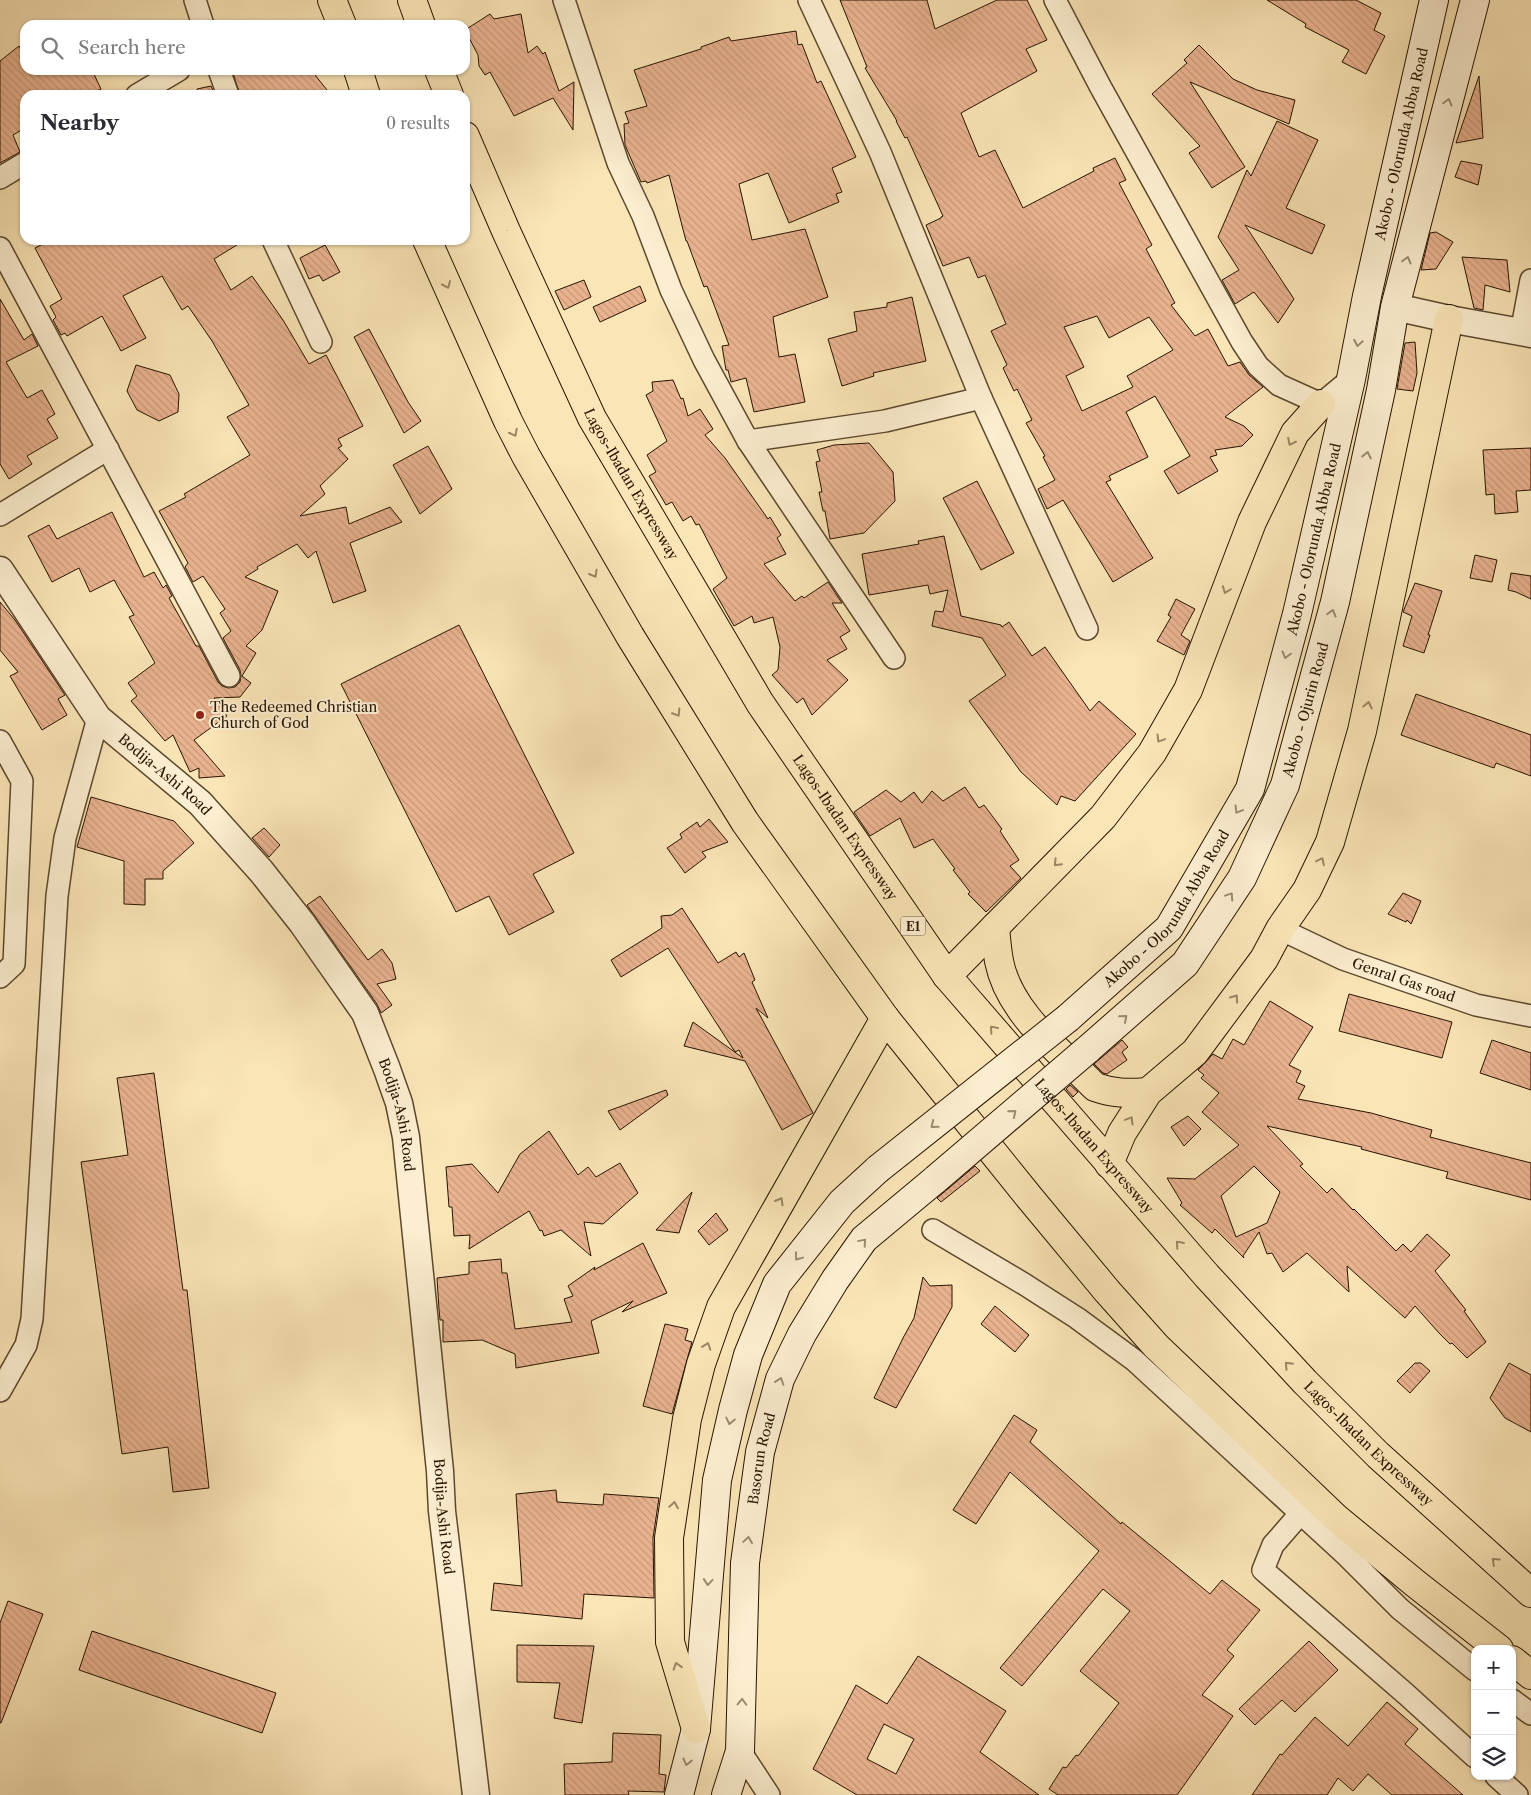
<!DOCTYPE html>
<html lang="en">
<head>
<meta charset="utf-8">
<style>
	body { margin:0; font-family:"Libre Caslon Text",serif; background:#f2f2f3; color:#2b2b33 }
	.controls { position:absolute; right:15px; bottom:15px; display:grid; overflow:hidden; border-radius:10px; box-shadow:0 1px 4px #0004 }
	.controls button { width:45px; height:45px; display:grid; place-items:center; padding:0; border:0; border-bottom:1px solid #e1e1e2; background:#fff; color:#2b2b33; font:25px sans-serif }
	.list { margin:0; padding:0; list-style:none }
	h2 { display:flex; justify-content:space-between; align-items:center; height:65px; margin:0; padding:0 20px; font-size:21px }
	h2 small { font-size:16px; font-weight:400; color:#7c7c81 }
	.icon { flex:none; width:28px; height:28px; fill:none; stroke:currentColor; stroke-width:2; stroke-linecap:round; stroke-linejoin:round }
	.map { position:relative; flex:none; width:1531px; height:1795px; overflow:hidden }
	.search { position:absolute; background:#fff; box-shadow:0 1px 4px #0004; left:20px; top:20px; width:450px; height:55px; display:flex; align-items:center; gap:12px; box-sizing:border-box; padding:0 18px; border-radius:15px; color:#7c7c81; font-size:19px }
	.panel { position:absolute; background:#fff; box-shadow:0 1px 4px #0004; left:20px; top:90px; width:450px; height:155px; border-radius:15px }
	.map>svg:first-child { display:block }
</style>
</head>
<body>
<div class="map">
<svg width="1531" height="1795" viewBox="0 0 1531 1795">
	<defs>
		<pattern id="building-back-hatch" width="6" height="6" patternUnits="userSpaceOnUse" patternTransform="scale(1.25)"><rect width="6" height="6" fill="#e9b390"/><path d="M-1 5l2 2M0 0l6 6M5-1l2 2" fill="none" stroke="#c8997a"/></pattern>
	</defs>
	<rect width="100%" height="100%" fill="#fae5b6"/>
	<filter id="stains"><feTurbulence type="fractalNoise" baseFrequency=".004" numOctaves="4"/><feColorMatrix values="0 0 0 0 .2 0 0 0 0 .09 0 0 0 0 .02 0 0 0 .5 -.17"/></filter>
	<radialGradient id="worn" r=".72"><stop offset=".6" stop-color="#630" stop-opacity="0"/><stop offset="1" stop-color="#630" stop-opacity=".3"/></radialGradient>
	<g fill="url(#building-back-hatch)" stroke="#271300" fill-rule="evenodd">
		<path d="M840 0H927L935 29 997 0H1027L1047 40 1026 49 1037 71 961 113 979 157 995 150 1023 208 1094 171 1093 168 1115 158 1126 180 1119 183 1152 245 1146 249 1175 303 1171 305 1195 336 1208 329 1228 366 1240 362 1249 375 1263 387 1225 417 1244 426 1253 435 1242 446 1215 450 1217 455 1210 457 1218 471 1178 494 1164 471 1190 456 1155 396 1126 412 1148 457 1109 476 1111 480 1106 482 1153 558 1113 582 1063 500 1047 509 1038 489 1055 480 1043 457 1045 456 1026 423 1032 420 1017 389 1014 391 1003 368 1007 365 991 331 1006 324 985 275 978 278 969 257 943 266 926 225 941 218V217L943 216 907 137 905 138 896 121H897L865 68 867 67ZM1097 316 1109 338 1149 317 1173 350 1127 376 1133 387 1082 411 1066 376 1084 367 1064 327Z"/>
		<path d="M1267 0H1356L1381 13 1374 30 1385 36 1366 74 1342 62 1349 50 1305 27 1306 24Z"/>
		<path d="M490 14 494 19 521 14 528 53 537 46 543 54 545 52 559 91 574 82 573 130 553 98 514 116 490 72 485 75 479 66 478 55 465 30Z"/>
		<path d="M796 31 798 45 802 44 817 83 821 81 856 157 832 168 842 192 836 194 839 202 789 223 768 173 739 184 752 240 805 229 828 297 773 317 779 357 795 354 805 402 754 412 746 378 731 382 728 370H726L722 346 729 345 707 286 704 287 687 241H686L669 175 647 183 646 181 641 182 625 145 624 124 629 123 625 112 647 106 634 70 701 49V47L729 37 731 41Z"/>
		<path d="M1199 45 1233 79 1257 90 1295 100 1289 124 1190 82 1245 167 1212 188 1189 153 1200 146 1152 94 1187 63 1184 60Z"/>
		<path d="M19 46 25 57V70H92L101 89 88 95H25V128L13 135 20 152 0 163V61Z"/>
		<path d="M232 70H311L331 95H240Z"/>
		<path d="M1479 76 1483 138 1456 143Z"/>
		<path d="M211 86 215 95H198L197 89Z"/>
		<path d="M1277 121 1318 140 1286 208 1325 225 1312 254 1245 225 1294 299 1278 323 1254 292 1235 304 1222 280 1239 270 1218 237 1247 170 1251 176Z"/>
		<path d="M1461 161 1482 165 1478 185 1455 177Z"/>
		<path d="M1436 232 1453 242 1436 269 1421 270 1430 233Z"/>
		<path d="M51 240H245L214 259 231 290 252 276 283 320 309 364 326 355 363 426 338 439 342 446 338 448 348 459 320 486 325 494 300 516 346 507 349 524 390 507 402 522 350 543 366 591 333 603 316 551 308 558 297 544 257 567 258 569 245 577 278 591 262 630 246 646 256 653 242 676 251 683 240 697 214 698 227 716 194 740 225 776 199 778V768L190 772 173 735 165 741 131 701 137 696 128 683 155 663 129 617 134 615 114 580 90 592 79 568 52 582 28 536 49 525 57 539 112 512 144 577 154 572 163 588 166 585 172 596 169 598 196 646H199L218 682 222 686 228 688 235 687 240 682 241 676 240 670 223 638 231 631 220 613 225 609 203 576 193 582 185 567 188 563 159 511 186 497 184 494 250 455 227 417 249 405 212 341 188 306 182 310 162 276 123 296 146 338 121 351 102 316 67 336 65 333 61 335 53 320 56 317 50 306 62 299 35 248Z"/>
		<path d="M325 245 340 272 323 281 319 275 309 279 300 258Z"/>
		<path d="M1462 257 1507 260 1510 292 1485 285 1483 310 1474 308Z"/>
		<path d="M584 280 591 297 564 310 555 291Z"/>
		<path d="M640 286 646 301 600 322 593 307Z"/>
		<path d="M912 297 926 361 873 373 874 376 842 386 828 339 857 331 854 312 887 307V303Z"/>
		<path d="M0 299 24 340 32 334 38 346 6 362 27 398 42 390 55 414 47 419 58 438 27 456 32 464 9 479 0 464Z"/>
		<path d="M369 329 408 402 421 421 404 433 354 337Z"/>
		<path d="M1415 342 1417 373 1413 391 1397 389 1405 343Z"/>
		<path d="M136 365 170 375 179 394 178 412 159 421 137 410 127 391Z"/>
		<path d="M673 380 681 399 683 398 688 416 700 409 713 429 705 435 725 458 768 519 770 517 781 535 777 538 786 554 764 564 795 601 802 596 804 598 828 582 842 603H832L850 631 840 637 847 649 827 660 848 680 812 715 803 698 797 703 772 675 778 670 780 647 773 617 754 623 752 616 734 626 713 589 727 578 699 524 696 525 691 516 683 521 672 502 666 505 649 476 656 472 647 455 667 441 646 395 653 391 652 382Z"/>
		<path d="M869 443 893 472 895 501 864 533 830 539 825 511H823L819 492H822L816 462 820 461 817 450 834 445Z"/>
		<path d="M428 446 452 489 420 514 393 465Z"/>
		<path d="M1531 448V490L1516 491 1518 512 1495 514 1494 494 1486 495 1483 450Z"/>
		<path d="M977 481 1014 553 981 570 943 498Z"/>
		<path d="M944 536 961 616 1001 625 1002 627 1009 622 1032 656 1045 647 1090 711 1099 701 1136 734 1075 801 1061 796 1057 805 1021 772 969 701 1006 675 982 638 932 626 935 611 943 612 948 590 930 594 928 585 869 595 862 554 919 544 918 541Z"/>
		<path d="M1475 555 1497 560 1492 582 1470 578Z"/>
		<path d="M1511 573 1531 576V599L1516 592 1508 590Z"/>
		<path d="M1415 583 1442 591 1428 635H1430L1424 653 1403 646 1412 616 1403 612Z"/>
		<path d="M1176 599 1195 609 1181 635 1190 641 1184 655 1157 641 1171 617 1168 615Z"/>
		<path d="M0 602 15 620 65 695 58 699 67 715 42 730 10 676 18 672 0 650Z"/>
		<path d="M459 625 574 853 533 874 554 912 509 935 489 896 456 912 341 684Z"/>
		<path d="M1416 694 1531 735V776L1496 763 1494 768 1401 735Z"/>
		<path d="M965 787 979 808 984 805 1002 829 1000 831 1019 860 1010 866 1021 878 986 912 968 894 970 892 953 870 955 869 933 839 914 848 900 818 870 836 854 812 886 790 901 802 914 792 922 803 932 791 943 801Z"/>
		<path d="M91 797 174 821 194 843 163 871V879H145V905L124 904V861L77 847Z"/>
		<path d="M709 819 728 842 702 852 706 857 685 873 667 848 682 838 680 834 697 822 700 827Z"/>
		<path d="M264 828 280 845 269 857 253 839 252 838Z"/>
		<path d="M1403 893 1421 901 1411 924 1407 920 1406 922 1388 914Z"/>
		<path d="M320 896 368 960 382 949 392 963 396 979 377 984 392 1005 381 1013 377 1004 307 905Z"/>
		<path d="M682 908 718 963 736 952 739 957 744 953 755 980 752 982 768 1018 756 1008 813 1113 782 1130 745 1061 684 1046 693 1022 743 1058 739 1050 735 1052 668 948 621 977 611 960 662 928 661 916 672 915Z"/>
		<path d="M1349 994 1452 1022 1442 1058 1339 1031Z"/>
		<path d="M1270 1001 1313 1027 1289 1065 1301 1071 1296 1082 1305 1086 1298 1099 1371 1113 1432 1130 1430 1137 1531 1163V1200L1446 1178 1448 1172 1361 1149 1362 1147 1267 1126 1303 1164 1300 1166 1327 1193 1332 1188 1353 1210 1354 1209 1396 1251 1403 1244 1411 1252 1427 1234 1450 1255 1435 1271 1466 1310 1464 1311 1486 1342 1467 1358 1452 1343 1450 1344 1439 1333 1415 1306 1405 1318 1347 1266 1349 1292 1307 1253 1283 1272 1272 1253 1267 1254 1259 1232 1243 1256 1244 1258 1215 1229 1212 1233 1180 1205 1182 1203 1167 1178 1195 1179 1239 1145 1202 1112 1219 1093 1201 1078 1204 1075 1198 1070 1213 1054 1222 1059 1233 1039 1244 1045ZM1254 1166 1280 1192 1267 1223 1236 1237 1221 1196Z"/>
		<path d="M1122 1040 1128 1047 1122 1052 1127 1060 1107 1074 1103 1073 1094 1064Z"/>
		<path d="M1492 1040 1531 1053V1090L1480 1073Z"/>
		<path d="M154 1073 183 1290H187L209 1488 173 1492 168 1447 122 1454 81 1162 128 1155 117 1078Z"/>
		<path d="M1070 1085 1078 1092 1073 1097 1066 1089Z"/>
		<path d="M666 1090 668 1095 620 1130 608 1111Z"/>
		<path d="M1188 1116 1201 1129 1184 1146 1171 1127Z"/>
		<path d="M549 1131 578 1175 588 1167 596 1177 620 1163 638 1193 603 1224 584 1222 591 1256 561 1230 544 1236 542 1230 540 1231 529 1211 469 1249 470 1235 454 1236 452 1207H449L446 1167 472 1164 498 1193 520 1154Z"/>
		<path d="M975 1166 980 1171 941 1202 937 1198Z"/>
		<path d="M692 1192 679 1233 656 1230Z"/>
		<path d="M716 1213 728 1230 709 1245 698 1231Z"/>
		<path d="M643 1243 667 1293 622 1312 633 1301 591 1321 599 1353 516 1368 515 1354 482 1340 443 1342V1320H440L439 1309 437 1278 469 1274V1262L501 1259 502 1273H507L515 1329 572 1322 564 1299 573 1296 568 1286 595 1267 594 1270Z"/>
		<path d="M923 1277 930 1286 952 1285V1307L896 1408 874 1398 903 1338 914 1318Z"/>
		<path d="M995 1306 1029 1335 1015 1352 981 1324Z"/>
		<path d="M665 1324 688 1329 685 1340 692 1342 672 1414 643 1406Z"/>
		<path d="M1415 1363H1421L1430 1371 1410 1393 1397 1381Z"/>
		<path d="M1509 1363 1531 1375V1432L1505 1418 1490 1398Z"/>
		<path d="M1014 1415 1037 1430 1030 1442 1121 1524 1122 1522 1210 1594 1222 1580 1260 1610 1227 1650 1234 1656 1202 1695 1233 1716 1177 1795H1058L1049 1789 1063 1767 1066 1768 1076 1755 1078 1756 1119 1703 1080 1671 1130 1611 1103 1589 1022 1686 1000 1668 1099 1551 1010 1472 976 1524 953 1510Z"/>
		<path d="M556 1490 557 1502 603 1505 604 1494 659 1498 653 1538 654 1598 584 1594 582 1619 491 1610 494 1583 522 1586 516 1494Z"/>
		<path d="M8 1601 43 1614 1 1723H0V1623Z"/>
		<path d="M92 1631 276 1693 262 1733 79 1670Z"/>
		<path d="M1309 1641 1338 1670 1295 1712 1282 1700 1255 1725 1239 1709Z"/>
		<path d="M517 1645 594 1646 582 1723 554 1718 560 1683 517 1682Z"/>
		<path d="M918 1656 1006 1711 980 1752 1039 1795H857L813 1769 856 1685 887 1704ZM884 1724 914 1739 896 1774 867 1759Z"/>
		<path d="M1387 1702 1418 1729 1405 1744 1463 1795H1392L1368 1774 1353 1791 1338 1778 1327 1795H1252L1280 1754 1282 1755 1315 1717 1348 1746Z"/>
		<path d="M613 1733 661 1735 659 1774 666 1775 664 1792 628 1791 629 1795H565L564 1764 612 1762Z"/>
	</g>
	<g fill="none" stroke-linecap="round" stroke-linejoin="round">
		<g stroke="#5c482e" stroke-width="24">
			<g id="minor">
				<path d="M195 0 203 25"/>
				<path d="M564 0 618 163 643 216 671 290 704 360 748 441 894 658"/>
				<path d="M809 0 880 152 981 398 1087 629"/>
				<path d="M1055 0 1100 86 1242 342 1258 366 1279 385 1321 404 1351 379"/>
				<path d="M219 70 228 95"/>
				<path d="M137 95 179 70"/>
				<path d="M0 178 25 163"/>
				<path d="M273 240 321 342"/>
				<path d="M0 248 229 676"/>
				<path d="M1521 333 1531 280"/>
				<path d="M748 441 885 421 981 398"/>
				<path d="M0 515 108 449"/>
				<path d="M0 741 22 781 14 964 0 977"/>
				<path id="s1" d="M1280 929 1343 959 1476 1005 1531 1016"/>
				<path d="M933 1230 1024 1284 1077 1318 1134 1360 1346 1555 1400 1609 1475 1670"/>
				<path d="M0 1391 26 1345 32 1319 57 896 65 838 98 718"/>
				<path d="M1300 1514 1273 1545 1263 1570 1407 1695 1475 1757"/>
				<path d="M1512 1700 1531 1714"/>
				<path d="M740 1751 769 1795"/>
				<path d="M1496 1776 1517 1795"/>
			</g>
		</g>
		<g stroke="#5c482e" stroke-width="29">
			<g id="tertiary">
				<path d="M1395 307 1449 319 1531 334"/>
				<path id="s2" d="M0 570 98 718 200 803 261 871 302 923 365 1013 387 1069 399 1103 406 1137 440 1471 442 1511 476 1795"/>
			</g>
		</g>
		<g stroke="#271300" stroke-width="30">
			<g id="secondary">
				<path id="s3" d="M1068 1018 1169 928 1250 789 1297 614 1351 379 1367 296 1434 0"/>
				<path id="s4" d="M1087 1050 1185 964 1242 878 1285 785 1335 602 1381 390 1395 307 1475 0"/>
				<path d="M679 1795 696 1729 717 1480 733 1410 748 1355 777 1284 842 1202 878 1169"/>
				<path id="s5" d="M726 1795 740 1751 745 1563 760 1452 780 1379 802 1334 835 1280 864 1239 936 1179"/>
			</g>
		</g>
		<g stroke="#271300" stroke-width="30">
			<g id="motorway">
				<path d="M332 0 342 25"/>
				<path d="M412 0 421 25"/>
				<path d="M358 70 366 95"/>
				<path d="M439 70 449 95"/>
				<path id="s6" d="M465 136 506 231 592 418 760 703 947 976 1207 1276 1305 1382 1378 1455 1531 1593"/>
				<path d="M427 240 508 421 526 456 630 636 745 822 885 1018 1029 1197 1107 1291 1156 1346 1336 1518 1416 1584 1499 1649"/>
				<path d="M995 927C996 938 997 950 999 961 1009 1013 1060 1051 1095 1087 1115 1094 1128 1093 1148 1092"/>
				<path d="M947 976 1103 817 1152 753 1188 690 1252 522 1295 433 1321 404"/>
				<path d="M1109 1164 1122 1133 1148 1092 1195 1052 1264 959 1280 929 1307 890 1330 842 1362 731 1449 319"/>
				<path d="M1512 1660 1531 1675"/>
				<path d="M696 1729 670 1642 669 1538 687 1419 701 1364 721 1307 885 1018"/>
			</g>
		</g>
		<use href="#minor" stroke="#fceed0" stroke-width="21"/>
		<use href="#tertiary" stroke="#fceed0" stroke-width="26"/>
		<use href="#secondary" stroke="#fceed0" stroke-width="28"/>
		<use href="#motorway" stroke="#fae5b6" stroke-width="28"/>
		<g stroke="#271300" stroke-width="30" stroke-linecap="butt">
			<g id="secondary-bridge">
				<path d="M878 1169 1068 1018"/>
				<path d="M936 1179 1087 1050"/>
			</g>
		</g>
		<use href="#secondary-bridge" stroke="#fceed0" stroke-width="28"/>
	</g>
	<defs><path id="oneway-chevron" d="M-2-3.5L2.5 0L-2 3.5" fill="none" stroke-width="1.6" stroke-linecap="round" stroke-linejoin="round" transform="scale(1.25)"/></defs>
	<g stroke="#9c8b72">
		<use href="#oneway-chevron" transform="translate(1448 102) rotate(-75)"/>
		<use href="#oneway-chevron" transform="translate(1407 260) rotate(-75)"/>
		<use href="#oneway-chevron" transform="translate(1358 343) rotate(100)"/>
		<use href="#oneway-chevron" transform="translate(1367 455) rotate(-78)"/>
		<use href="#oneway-chevron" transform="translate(1332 613) rotate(-75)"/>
		<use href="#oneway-chevron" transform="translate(1286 655) rotate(105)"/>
		<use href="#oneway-chevron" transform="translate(1238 810) rotate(121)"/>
		<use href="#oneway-chevron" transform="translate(1230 896) rotate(-56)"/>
		<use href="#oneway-chevron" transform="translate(1124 1018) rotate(-41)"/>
		<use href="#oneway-chevron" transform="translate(1013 1113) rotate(-40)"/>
		<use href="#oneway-chevron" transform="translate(934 1125) rotate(141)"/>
		<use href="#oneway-chevron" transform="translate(863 1242) rotate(-50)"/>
		<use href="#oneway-chevron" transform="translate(798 1257) rotate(127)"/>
		<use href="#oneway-chevron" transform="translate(780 1381) rotate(-71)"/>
		<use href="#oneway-chevron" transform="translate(730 1421) rotate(102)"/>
		<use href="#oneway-chevron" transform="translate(748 1540) rotate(-82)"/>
		<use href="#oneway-chevron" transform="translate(708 1582) rotate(95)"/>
		<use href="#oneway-chevron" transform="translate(742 1702) rotate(-89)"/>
		<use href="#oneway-chevron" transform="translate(687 1762) rotate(104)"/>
	</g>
	<g stroke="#9b8664">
		<use href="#oneway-chevron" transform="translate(447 285) rotate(66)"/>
		<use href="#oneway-chevron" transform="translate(514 433) rotate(63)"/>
		<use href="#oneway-chevron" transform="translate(1291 442) rotate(116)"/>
		<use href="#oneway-chevron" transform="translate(594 574) rotate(60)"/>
		<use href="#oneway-chevron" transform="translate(1226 590) rotate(111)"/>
		<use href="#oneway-chevron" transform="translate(1368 705) rotate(-78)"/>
		<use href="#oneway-chevron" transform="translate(677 713) rotate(58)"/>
		<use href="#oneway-chevron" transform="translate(1160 739) rotate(121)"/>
		<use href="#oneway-chevron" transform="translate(1321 861) rotate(-64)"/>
		<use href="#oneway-chevron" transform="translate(1057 863) rotate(134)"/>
		<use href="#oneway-chevron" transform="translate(1235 998) rotate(-54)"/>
		<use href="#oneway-chevron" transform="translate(993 1029) rotate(-131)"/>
		<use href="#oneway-chevron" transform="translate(1130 1120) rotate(-59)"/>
		<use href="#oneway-chevron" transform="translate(780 1201) rotate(-60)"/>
		<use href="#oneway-chevron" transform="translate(1179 1244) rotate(-131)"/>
		<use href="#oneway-chevron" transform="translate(707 1346) rotate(-71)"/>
		<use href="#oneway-chevron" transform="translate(1288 1365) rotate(-133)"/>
		<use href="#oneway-chevron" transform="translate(674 1505) rotate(-81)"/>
		<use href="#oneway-chevron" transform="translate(1495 1561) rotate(-138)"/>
		<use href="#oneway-chevron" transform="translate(677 1666) rotate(-107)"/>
	</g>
	<circle fill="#8f2418" stroke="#fceed0" stroke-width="2" cx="200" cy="715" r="5"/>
	<g text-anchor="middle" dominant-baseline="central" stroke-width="4" stroke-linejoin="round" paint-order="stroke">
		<rect fill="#fceed0" stroke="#67553e" stroke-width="1" x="900.5" y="916.5" width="25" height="19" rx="4"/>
		<g font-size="12" font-weight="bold" fill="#271300">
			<text x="913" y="926">E1</text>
		</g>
		<g font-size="14" fill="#271300" stroke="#fceed0">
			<text stroke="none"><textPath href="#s3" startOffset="959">Akobo - Olorunda Abba Road</textPath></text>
			<text stroke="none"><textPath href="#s6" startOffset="386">Lagos-Ibadan Expressway</textPath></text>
			<text stroke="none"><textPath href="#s3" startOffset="554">Akobo - Olorunda Abba Road</textPath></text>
			<text stroke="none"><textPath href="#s4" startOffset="414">Akobo - Ojurin Road</textPath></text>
			<text stroke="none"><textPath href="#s2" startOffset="265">Bodija-Ashi Road</textPath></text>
			<text stroke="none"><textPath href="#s6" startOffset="791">Lagos-Ibadan Expressway</textPath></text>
			<text stroke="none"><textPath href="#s3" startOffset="149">Akobo - Olorunda Abba Road</textPath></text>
			<text stroke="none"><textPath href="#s1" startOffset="134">Genral Gas road</textPath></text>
			<text stroke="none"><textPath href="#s2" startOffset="685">Bodija-Ashi Road</textPath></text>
			<text stroke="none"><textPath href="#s6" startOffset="1196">Lagos-Ibadan Expressway</textPath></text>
			<text stroke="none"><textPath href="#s6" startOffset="1601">Lagos-Ibadan Expressway</textPath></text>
			<text stroke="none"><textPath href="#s5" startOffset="340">Basorun Road</textPath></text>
			<text stroke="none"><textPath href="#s2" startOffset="1090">Bodija-Ashi Road</textPath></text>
		</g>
		<g font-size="14" fill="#271300" stroke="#fceed0" text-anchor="start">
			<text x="210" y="707">The Redeemed Christian<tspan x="210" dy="16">Church of God</tspan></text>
		</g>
	</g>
	<rect width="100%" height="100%" filter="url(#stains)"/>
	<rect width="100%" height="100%" fill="url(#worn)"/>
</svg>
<div class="controls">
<button>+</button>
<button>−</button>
<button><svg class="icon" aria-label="layers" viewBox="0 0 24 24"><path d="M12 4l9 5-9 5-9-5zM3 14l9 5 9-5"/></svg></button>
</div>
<div class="search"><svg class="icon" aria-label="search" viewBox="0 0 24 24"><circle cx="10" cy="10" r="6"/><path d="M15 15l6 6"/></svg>Search here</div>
<section class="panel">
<h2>Nearby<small>0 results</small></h2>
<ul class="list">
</ul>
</section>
</div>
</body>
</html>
